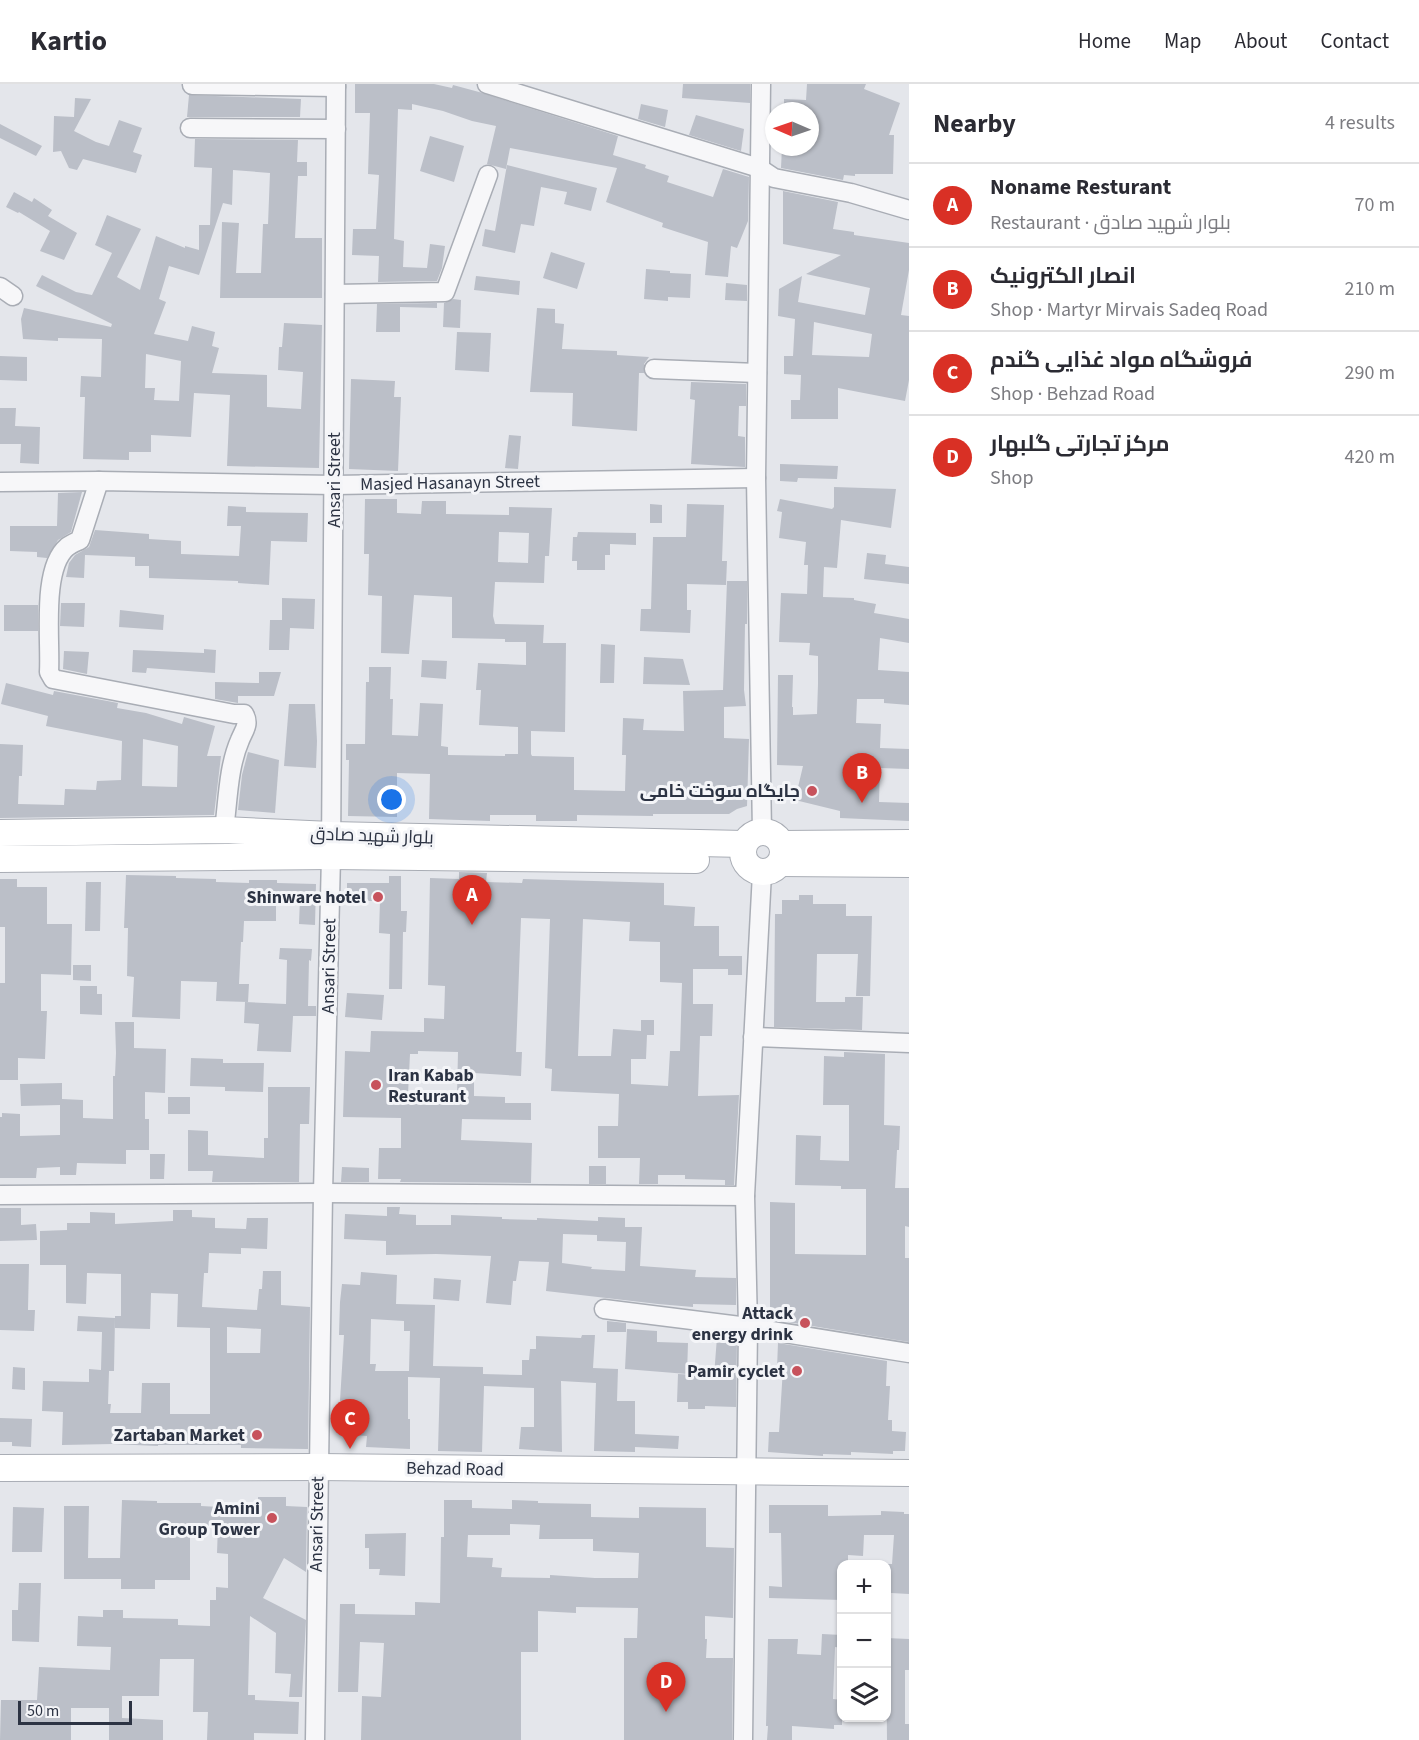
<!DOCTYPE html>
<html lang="en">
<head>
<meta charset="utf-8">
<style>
	body { margin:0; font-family:"Source Sans 3",Cairo,sans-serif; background:#f2f2f3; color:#2b2b33 }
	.controls { position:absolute; right:18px; bottom:18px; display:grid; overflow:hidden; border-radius:12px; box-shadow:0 2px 4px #0004 }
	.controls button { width:54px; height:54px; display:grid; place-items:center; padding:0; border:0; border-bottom:2px solid #e1e1e2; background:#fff; color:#2b2b33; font:30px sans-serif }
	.compass { position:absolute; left:765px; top:18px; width:54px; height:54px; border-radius:50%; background:#fff; box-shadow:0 2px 4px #0004; rotate:272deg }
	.scale { position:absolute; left:18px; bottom:15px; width:114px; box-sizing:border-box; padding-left:6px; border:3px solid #2c3343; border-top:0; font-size:16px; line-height:21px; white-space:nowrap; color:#2c3343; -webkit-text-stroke:4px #f4f5f8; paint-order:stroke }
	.you { position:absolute; left:392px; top:716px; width:21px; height:21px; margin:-15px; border:4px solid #fff; border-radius:50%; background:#1a73e8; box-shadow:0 0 0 9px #1a73e833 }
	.badge { display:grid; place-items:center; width:39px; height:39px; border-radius:50%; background:#d93025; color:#fff; font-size:20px; font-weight:700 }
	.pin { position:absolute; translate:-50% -50px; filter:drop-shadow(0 2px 3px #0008) }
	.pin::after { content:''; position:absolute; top:32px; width:21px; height:18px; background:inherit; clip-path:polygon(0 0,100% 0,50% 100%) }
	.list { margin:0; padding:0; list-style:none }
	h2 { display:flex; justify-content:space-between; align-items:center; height:78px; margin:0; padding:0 24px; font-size:26px }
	h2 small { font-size:20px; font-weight:400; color:#7c7c81 }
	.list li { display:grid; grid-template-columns:39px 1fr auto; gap:18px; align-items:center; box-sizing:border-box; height:84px; padding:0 24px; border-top:2px solid #e1e1e2 }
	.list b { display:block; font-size:22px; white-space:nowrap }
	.list p { margin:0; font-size:20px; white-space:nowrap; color:#7c7c81 }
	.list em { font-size:20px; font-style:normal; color:#7c7c81 }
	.icon { flex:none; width:33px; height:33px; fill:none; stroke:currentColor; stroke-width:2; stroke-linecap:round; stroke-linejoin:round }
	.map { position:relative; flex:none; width:909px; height:1656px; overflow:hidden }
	header { display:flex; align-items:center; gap:36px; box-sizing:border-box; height:84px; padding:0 30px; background:#fff; border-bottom:2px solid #e1e1e2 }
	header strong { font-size:28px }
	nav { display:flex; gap:33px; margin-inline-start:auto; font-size:21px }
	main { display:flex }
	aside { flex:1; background:#fff }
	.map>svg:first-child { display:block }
</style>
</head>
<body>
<header>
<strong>Kartio</strong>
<nav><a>Home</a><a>Map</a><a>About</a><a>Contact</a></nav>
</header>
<main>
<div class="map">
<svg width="909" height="1656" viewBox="0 0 909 1656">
	<rect width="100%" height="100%" fill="#e4e6eb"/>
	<g fill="#bbbfc8" fill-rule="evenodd">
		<path d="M355 0H434L452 4 453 1 479 8 618 52 613 71 646 81 645 84 669 92 667 98 713 113 723 85 749 93 748 137 737 164 731 162 728 193 705 191 708 158 662 143 663 139 606 118 617 84 510 64 506 85 487 80 496 42 472 37 443 27 412 20V26L398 25 394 155 404 157 403 183 427 184 430 160 445 162 442 184 437 197 378 198 379 172 352 171 353 145H376L379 91 368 90 370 29H355Z"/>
		<path d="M683 0H750V19L682 14Z"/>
		<path d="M807 0H866L864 5 900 19 889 51H894L893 90H855V92L844 91 843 96 781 84 782 63H810V27H784V15L806 16Z"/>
		<path d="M189 11 301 15 300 33H187Z"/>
		<path d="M75 14 91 15 74 47 96 58 109 62 119 36 142 44 133 68 142 71 136 89 83 75 77 86 69 84 61 67 53 68 54 32 74 33Z"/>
		<path d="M641 20 668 26 665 43 638 35Z"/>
		<path d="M696 31 744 45 741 67 689 51Z"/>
		<path d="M0 40 42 62 36 72 0 54Z"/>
		<path d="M430 52 464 62 454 98 420 87Z"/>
		<path d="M195 55 298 56 297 78H307V92H298L295 154H322V214H220L222 138 239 139 236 189H261L263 140H268L270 89 233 86 232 121 223 119 199 191 169 182 159 215 166 218 154 250 188 257 192 242 215 248 212 262 219 264 212 289 267 291V323L301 325 303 288 278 286 279 263H282L284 239 322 241 319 384 227 382 230 311 194 309 191 353 151 351V368H129V376L83 375 85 313H80L81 292 101 293 102 255 58 254V257L23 255 21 235 24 224 111 243 112 240 36 202 42 191 76 208 92 211 112 169 95 161 107 131 141 145 117 193 140 206 156 152 185 164V162L199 166V141H210L212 84 194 83ZM146 270 181 277 179 317 154 316 155 304H145Z"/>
		<path d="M507 81 597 104 591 127 564 120 567 108 541 103 534 142 521 140 515 169 482 162 485 145 495 147Z"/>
		<path d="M783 107 838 118 833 145 854 148V151L909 159V186L901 231 909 232V296L905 317 838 304V335H791V316H800L801 291 784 290V272H793L795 235 778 232 779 205 802 192 798 218 865 231 870 204 806 190 841 171 783 160ZM814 238 872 250 869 273 812 271Z"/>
		<path d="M14 108 32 118 34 114 52 126 48 132 77 149 64 176 40 167 50 147 19 128 18 129 6 123Z"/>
		<path d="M551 168 585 179 577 205 543 194Z"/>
		<path d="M646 185 670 187V189L691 190 690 214 668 213V217L644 215Z"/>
		<path d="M476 192 520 197 519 211 474 206Z"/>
		<path d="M726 199 747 201V217L725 216Z"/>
		<path d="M453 215 461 216 460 244 443 243 444 219Z"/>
		<path d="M437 219V224L400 223V248H376L377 220Z"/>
		<path d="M537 224 555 225V239L564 240 562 265 617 267V271L649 273 644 280V289H639L637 347 572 342 573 309 530 308Z"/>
		<path d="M457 248 491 249 489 288 455 286Z"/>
		<path d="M0 272 27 273V297L0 296Z"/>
		<path d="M351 295 395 297 394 313H401L398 387 349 385Z"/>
		<path d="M691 298 746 300V322H739L738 352 745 353V383L691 380 695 316 690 315Z"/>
		<path d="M0 324H16L15 342 40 343 39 380 20 379 21 360H0Z"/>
		<path d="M509 351 521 352 518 385 505 384Z"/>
		<path d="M780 380 838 382 837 395 798 394 797 398 780 397Z"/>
		<path d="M834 403 896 405 891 444 841 436 837 484 824 483 823 513 854 514V516L876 520 874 529 909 535V559L880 554 878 586 909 588V621L884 619V615H857L856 639 881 640 880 664 909 665V685L880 684 879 718 909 719V737L840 734V727L795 716 803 682 777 681 778 591H793L792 623H793V631L817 630 818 600V572L809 571 810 559 779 558 781 509 807 510 808 481H804L806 458 779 454 782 428 777 427 780 415 832 425 834 423Z"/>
		<path d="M82 408 71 448 58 456 47 474 37 473V468L10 467V442H57L58 409Z"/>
		<path d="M365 415H397V429L421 430 422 417H446V430L509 431V423L552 424 549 472H545L544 499 495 498 493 532 495 540 544 541 543 559H566L565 648 531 647V670L532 672 574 673V706L625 707 626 671H622L623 634 644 635 643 646 684 647 683 607 723 606 727 497H747V540H745L744 606 746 622 724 623V654L749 655 747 722 737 725 729 730H653V732L577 731V737H536V731H490V737L429 735 430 690 397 689V733L348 732 349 676H346V660H365L366 598H369V583H391L390 615H393L392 651 418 652 420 619 443 620 441 662 448 663V671L505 672V670H518V643L479 641 481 606H476L478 579 526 581V558H505V555L452 554V513L414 511 409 570 381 569 382 512 368 511 369 470H364ZM499 448 529 449 528 479 498 478Z"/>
		<path d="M650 420 662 421V439H650Z"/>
		<path d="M687 420 724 421 722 477H727L726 501 687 500V526H691L690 549 640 547 641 525H651L653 453H686Z"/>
		<path d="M228 422 246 423V428L308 429 307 458 271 457 269 501 238 499V497L149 494V482H135V473L85 471 84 494 66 493 69 479 75 471 89 463 95 446 149 450V455L181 457V470L239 472 241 442H227Z"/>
		<path d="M578 448 636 449V461L610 460V471H605V486H577V477H572L573 453H577Z"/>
		<path d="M867 469 886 471 885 480 909 483V500L864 495Z"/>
		<path d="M282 514 315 515 314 545 290 544 289 566H269L270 536H282Z"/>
		<path d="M61 519H85L84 543 60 542Z"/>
		<rect x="4" y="521" width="34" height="26"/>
		<path d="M120 526 164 531 163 546 119 543Z"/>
		<path d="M601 560 615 561 614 599H600Z"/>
		<path d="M204 565 216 566 215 589 147 584 146 589 132 588 133 566 204 569Z"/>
		<path d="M64 567 89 568 87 590 63 585Z"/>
		<path d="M644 573 683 575 690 601 643 600Z"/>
		<path d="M422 576 447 577 446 595 421 593Z"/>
		<path d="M259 588H281L274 612H238V619L215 615V598L259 599Z"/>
		<path d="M6 599 53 611 54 607 118 619 117 624 146 629 182 640 184 633 215 642 207 672H221L214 731 0 734V660L23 661 22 692H19L18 720 64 721 65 705 96 706 97 697 121 696 122 657 46 642 48 632 1 620ZM143 655 178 662 177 703 142 702Z"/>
		<path d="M289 620H315L317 657 316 684 284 682Z"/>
		<path d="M248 668 279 676 275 729 238 726 242 691Z"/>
		<path d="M459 788 487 789 486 798 522 799 523 795 664 799V821L695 823 694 842H719V872H742V891H728V885H693V920H713L712 952H700L698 1012 739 1011 734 1101H725V1096L685 1095V1091H658V1100H639L640 1074H598V1042H618L619 1010 551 1007 552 985 545 984 550 835 521 834 516 968H522L521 992 474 989V1012L505 1013V1019H531V1036L462 1035 461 1056 532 1059 531 1099 400 1098 401 1095H378L379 1064H401V1034L343 1033 345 967 370 968 371 947 424 948V934L444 935 445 902 428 901 430 794 459 795ZM583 835 630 838 629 857 660 858V898L682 899 680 967H670L668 1002 631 1000V975H646L647 951H654V936H641V947L613 945 611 972H578ZM418 967 458 968 457 1011 408 1010 410 970H418Z"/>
		<path d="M126 791 176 792V794L216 795V798L249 799V796H277V799L316 800 315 841 299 840 300 814H276V837H244L243 858H241L239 900H249L248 918 216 917 217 898 181 897 180 935 132 933 134 893 127 892 128 844H124Z"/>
		<path d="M389 792H401V827H407L406 848H403L402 905H389L390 850 379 849 380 817H347V799H389Z"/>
		<path d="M0 795H17V803H47V840H72L71 891 41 890V927H47L45 975 18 974V996H0V899H5V843H0Z"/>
		<path d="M86 798H101L100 847H85Z"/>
		<path d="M799 811H813V820H846V832H872L870 912H856L858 870H817L816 918H845V913H863L862 946 774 943 775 830H782V816H799Z"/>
		<path d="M280 864 312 865 311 877 309 876 308 922H316V932H293L291 968 257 967 259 940 244 939 245 918 286 920 287 876 279 875Z"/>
		<path d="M73 881H91V897L73 896Z"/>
		<path d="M80 902H97V910H102V931L80 930Z"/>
		<path d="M347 909 384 911 382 936 345 933Z"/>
		<path d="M115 938H134V964L166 965 165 1009 145 1008V1035H149V1066H126V1080L77 1079 76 1091H60V1083L37 1084 36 1094H0V1033H2V1029L20 1030V1052L60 1051V1021L21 1022 20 1000 62 999V1015L83 1016V1034L113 1035V992H115L116 969Z"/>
		<path d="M844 968 885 970 884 1041 900 1042 899 1066H897L895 1104H909V1143L905 1142V1174H909V1258L770 1235V1118L795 1119V1170L866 1171V1105H841V1102L795 1101 796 1051 821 1052 820 1076 849 1077V1021H823L824 972 844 973Z"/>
		<path d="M191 974 223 975V979H264L263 1008 225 1007V1003L190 1002Z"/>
		<path d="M268 1003H310L309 1040H300L299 1098H212L213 1087H188V1046L208 1047V1071L264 1074V1054H268Z"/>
		<rect x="168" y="1013" width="22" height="17"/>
		<path d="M150 1070H165L164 1095H150Z"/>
		<rect x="589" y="1082" width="17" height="18"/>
		<path d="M342 1083 369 1084V1098H341Z"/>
		<path d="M387 1123H400L399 1130 416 1131V1141H451V1131L502 1133V1135L537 1136V1134L598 1137V1133L625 1134V1143H642L640 1182 696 1186 695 1193 736 1194V1221L693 1220V1223L658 1220 546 1207 549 1178 519 1177 516 1197H513L511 1221 486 1219 491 1172 436 1170 386 1171V1157L344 1155 345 1130 387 1132ZM563 1150 597 1151V1157L626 1158 625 1187 591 1185 592 1183 562 1179Z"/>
		<path d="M0 1124H21V1141L36 1140 37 1156 0 1157Z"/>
		<path d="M173 1126H192V1133L215 1134V1144L246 1145 247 1134H268L267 1165 241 1164V1170L209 1169 208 1189H204L202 1223 257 1226 259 1205H262L263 1187H281V1221L310 1223 308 1365 241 1364V1361H158V1362L112 1360 62 1361 63 1328 42 1327 43 1297 89 1298V1285L101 1286 102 1248 77 1247 78 1232 115 1234 114 1287H109L108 1320H111L110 1329H141L142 1299H170V1330H210V1244L177 1243 178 1210 151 1209 150 1245 115 1244V1232H121V1190L87 1189 86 1220 66 1219V1181H40V1147L67 1146V1139H90V1128L115 1129V1140L173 1137ZM227 1243 261 1245 260 1269H227Z"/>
		<path d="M0 1180H29L28 1226H35L34 1247 0 1246Z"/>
		<path d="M361 1188 397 1191 396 1220 435 1221 433 1282 483 1283V1290L522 1291V1276H529L530 1265H536V1252L581 1254 582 1251H595L593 1284 618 1285 617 1317H635V1350L679 1352 678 1365 635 1363V1368L594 1367 596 1299 561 1297 562 1368 519 1365 521 1343H534V1304L484 1302 482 1368 438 1367 440 1294 408 1293V1335H410V1365L366 1363 367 1352 342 1350 344 1317H340L344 1251H339L340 1218 342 1200 360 1201ZM371 1235 404 1237V1247H410L409 1287H375L376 1280H370Z"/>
		<path d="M434 1194 461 1196 459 1217 433 1215Z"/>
		<path d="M607 1237 626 1239V1248H607Z"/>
		<path d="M627 1245 657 1247V1258L688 1259 687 1290 625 1285Z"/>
		<path d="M717 1253 737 1254 736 1323 705 1322V1325H688V1318H677L678 1290 714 1292Z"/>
		<path d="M778 1259 887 1277 886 1302H890L888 1336H892V1347L906 1348 905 1367H893V1370L851 1368V1371L823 1370V1372L768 1368 769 1348H779L783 1284H777Z"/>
		<path d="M13 1283 25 1284V1306L12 1305Z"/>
		<path d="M0 1334 32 1335 31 1363 12 1362V1358H0Z"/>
		<path d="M258 1413H286V1422L307 1423 306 1488 284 1474 263 1514 306 1536 302 1613H289L291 1590 275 1589 276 1549 250 1532 248 1611H255V1616L299 1618 298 1650 254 1649V1656H207L208 1628H193L194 1575H160L159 1612H122V1634L163 1636V1656H109V1624H71V1656H0L1 1616H37L39 1583 110 1586 111 1563 77 1562 78 1532 103 1533V1526H123V1534L178 1535V1541L210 1542V1516H216V1503L228 1504V1470L217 1469 218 1442H190V1496H155V1505H121V1495H64V1422H89L88 1474H120L122 1416 157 1417V1419H201V1422L258 1425Z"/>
		<path d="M444 1416H472V1424L512 1425V1416L538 1417V1419L591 1420V1433L639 1434V1423L706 1424V1463L734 1464 733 1534 705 1532V1555H707L706 1574H733L732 1656H624V1554H637L638 1524 576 1523V1529L538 1527V1568H521V1656H361L362 1612 381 1613 384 1559 360 1558 358 1608H338L340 1520H355V1530L415 1531V1518L440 1519 441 1453H444ZM510 1440 540 1441 539 1455H593V1467L639 1469 638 1494H595L550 1491V1494L501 1493 502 1484 492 1483 493 1474 467 1473 468 1451H510Z"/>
		<path d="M769 1421H828V1432L881 1431V1427L904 1428V1430H909V1510L891 1509V1494H886V1480H892L894 1451H864L863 1472 848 1471V1480H842V1516L769 1514V1502L782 1503 781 1449H769Z"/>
		<path d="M13 1423 44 1424 42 1468H12Z"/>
		<path d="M406 1449 405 1492 379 1491 380 1485H369V1464H365V1450Z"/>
		<path d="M19 1499H41L39 1558 12 1557V1526H18Z"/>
		<path d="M822 1550 842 1551V1564L835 1563 833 1615 842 1616V1641H834V1645L792 1642V1656H767L768 1642H766L768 1555H798L797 1570 821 1571Z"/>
		<path d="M886 1554 909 1555V1586H905V1640H909V1656H887Z"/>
	</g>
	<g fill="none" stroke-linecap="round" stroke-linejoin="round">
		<g stroke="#a9adb5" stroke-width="21">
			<g id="street">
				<path d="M487 0 759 84 774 94 851 109 909 126"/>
				<path d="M761 0 756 394 762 748"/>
				<path d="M192 1 336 3"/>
				<path d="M190 44 336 45"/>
				<path d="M0 203 13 212"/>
				<path d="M335 210 445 208 488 91"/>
				<path d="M654 285 757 289"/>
				<path d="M99 397 80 456C76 458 71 460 67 463 41 485 51 557 49 588L53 595 234 630H244C250 640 244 646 240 656 228 683 228 717 224 746"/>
				<path d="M0 398 99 397 335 401 756 394"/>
				<path d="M753 953 909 959"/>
				<path d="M0 1111 323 1109 745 1112"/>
				<path d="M604 1225 748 1243 909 1269"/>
				<path d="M315 1656 323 1109 331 772 336 0"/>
				<path d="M743 1656 748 1243 745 1112 762 789"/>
			</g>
		</g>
		<g stroke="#a9adb5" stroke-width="28">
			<g id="secondary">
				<circle cx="763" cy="768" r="20"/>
				<path d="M0 749 224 746 331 751 744 760"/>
				<path d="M782 760 909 759"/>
				<path d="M0 775 331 772 696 776"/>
				<path d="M781 779 909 780"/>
				<path d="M0 1384 318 1383 909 1389"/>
			</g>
		</g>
		<use href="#street" stroke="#f7f7f9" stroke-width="18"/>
		<use href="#secondary" stroke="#fff" stroke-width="26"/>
	</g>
	<g fill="#c7525c" stroke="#f4f5f8" stroke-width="2">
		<circle cx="812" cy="707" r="6"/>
		<circle cx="378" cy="813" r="6"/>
		<circle cx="376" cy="1001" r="6"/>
		<circle cx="805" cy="1239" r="6"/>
		<circle cx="797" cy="1287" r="6"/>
		<circle cx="257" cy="1351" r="6"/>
		<circle cx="272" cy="1434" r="6"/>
	</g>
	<g text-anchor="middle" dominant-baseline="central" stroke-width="6" stroke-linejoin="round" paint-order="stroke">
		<g font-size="18" fill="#2c3343" stroke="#f4f5f8">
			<text transform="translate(334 396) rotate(-90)">Ansari Street</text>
			<text transform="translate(450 399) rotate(-1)">Masjed Hasanayn Street</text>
			<text transform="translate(372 752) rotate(2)">بلوار شهید صادق</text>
			<text transform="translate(329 882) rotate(-89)">Ansari Street</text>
			<text transform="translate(455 1385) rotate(1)">Behzad Road</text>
			<text transform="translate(317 1440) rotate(-89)">Ansari Street</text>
		</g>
		<g font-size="18" font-weight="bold" fill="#2c3343" stroke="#f4f5f8" text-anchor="end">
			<text x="800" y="707">جایگاه سوخت خامی</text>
			<text x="366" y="813">Shinware hotel</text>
			<text x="388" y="991" text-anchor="start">Iran Kabab<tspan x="388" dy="21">Resturant</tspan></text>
			<text x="793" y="1229">Attack<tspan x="793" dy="21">energy drink</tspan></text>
			<text x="785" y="1287">Pamir cyclet</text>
			<text x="245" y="1351">Zartaban Market</text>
			<text x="260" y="1424">Amini<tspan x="260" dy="21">Group Tower</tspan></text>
		</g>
	</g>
</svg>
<div class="controls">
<button>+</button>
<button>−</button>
<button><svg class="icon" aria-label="layers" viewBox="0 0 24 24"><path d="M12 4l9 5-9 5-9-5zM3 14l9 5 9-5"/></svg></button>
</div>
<svg class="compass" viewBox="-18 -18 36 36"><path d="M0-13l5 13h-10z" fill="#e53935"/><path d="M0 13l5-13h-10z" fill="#7c7c81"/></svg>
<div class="scale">50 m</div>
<div class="you"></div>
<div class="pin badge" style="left:472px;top:841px">A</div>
<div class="pin badge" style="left:862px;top:719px">B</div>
<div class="pin badge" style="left:350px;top:1365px">C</div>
<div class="pin badge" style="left:666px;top:1628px">D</div>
</div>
<aside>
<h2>Nearby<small>4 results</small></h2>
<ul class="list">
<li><span class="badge">A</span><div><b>Noname Resturant</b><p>Restaurant · بلوار شهید صادق</p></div><em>70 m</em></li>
<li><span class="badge">B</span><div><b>انصار الکترونیک</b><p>Shop · Martyr Mirvais Sadeq Road</p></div><em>210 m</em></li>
<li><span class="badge">C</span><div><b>فروشگاه مواد غذایی گندم</b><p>Shop · Behzad Road</p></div><em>290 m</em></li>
<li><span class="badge">D</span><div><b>مرکز تجارتی گلبهار</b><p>Shop</p></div><em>420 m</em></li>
</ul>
</aside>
</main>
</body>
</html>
